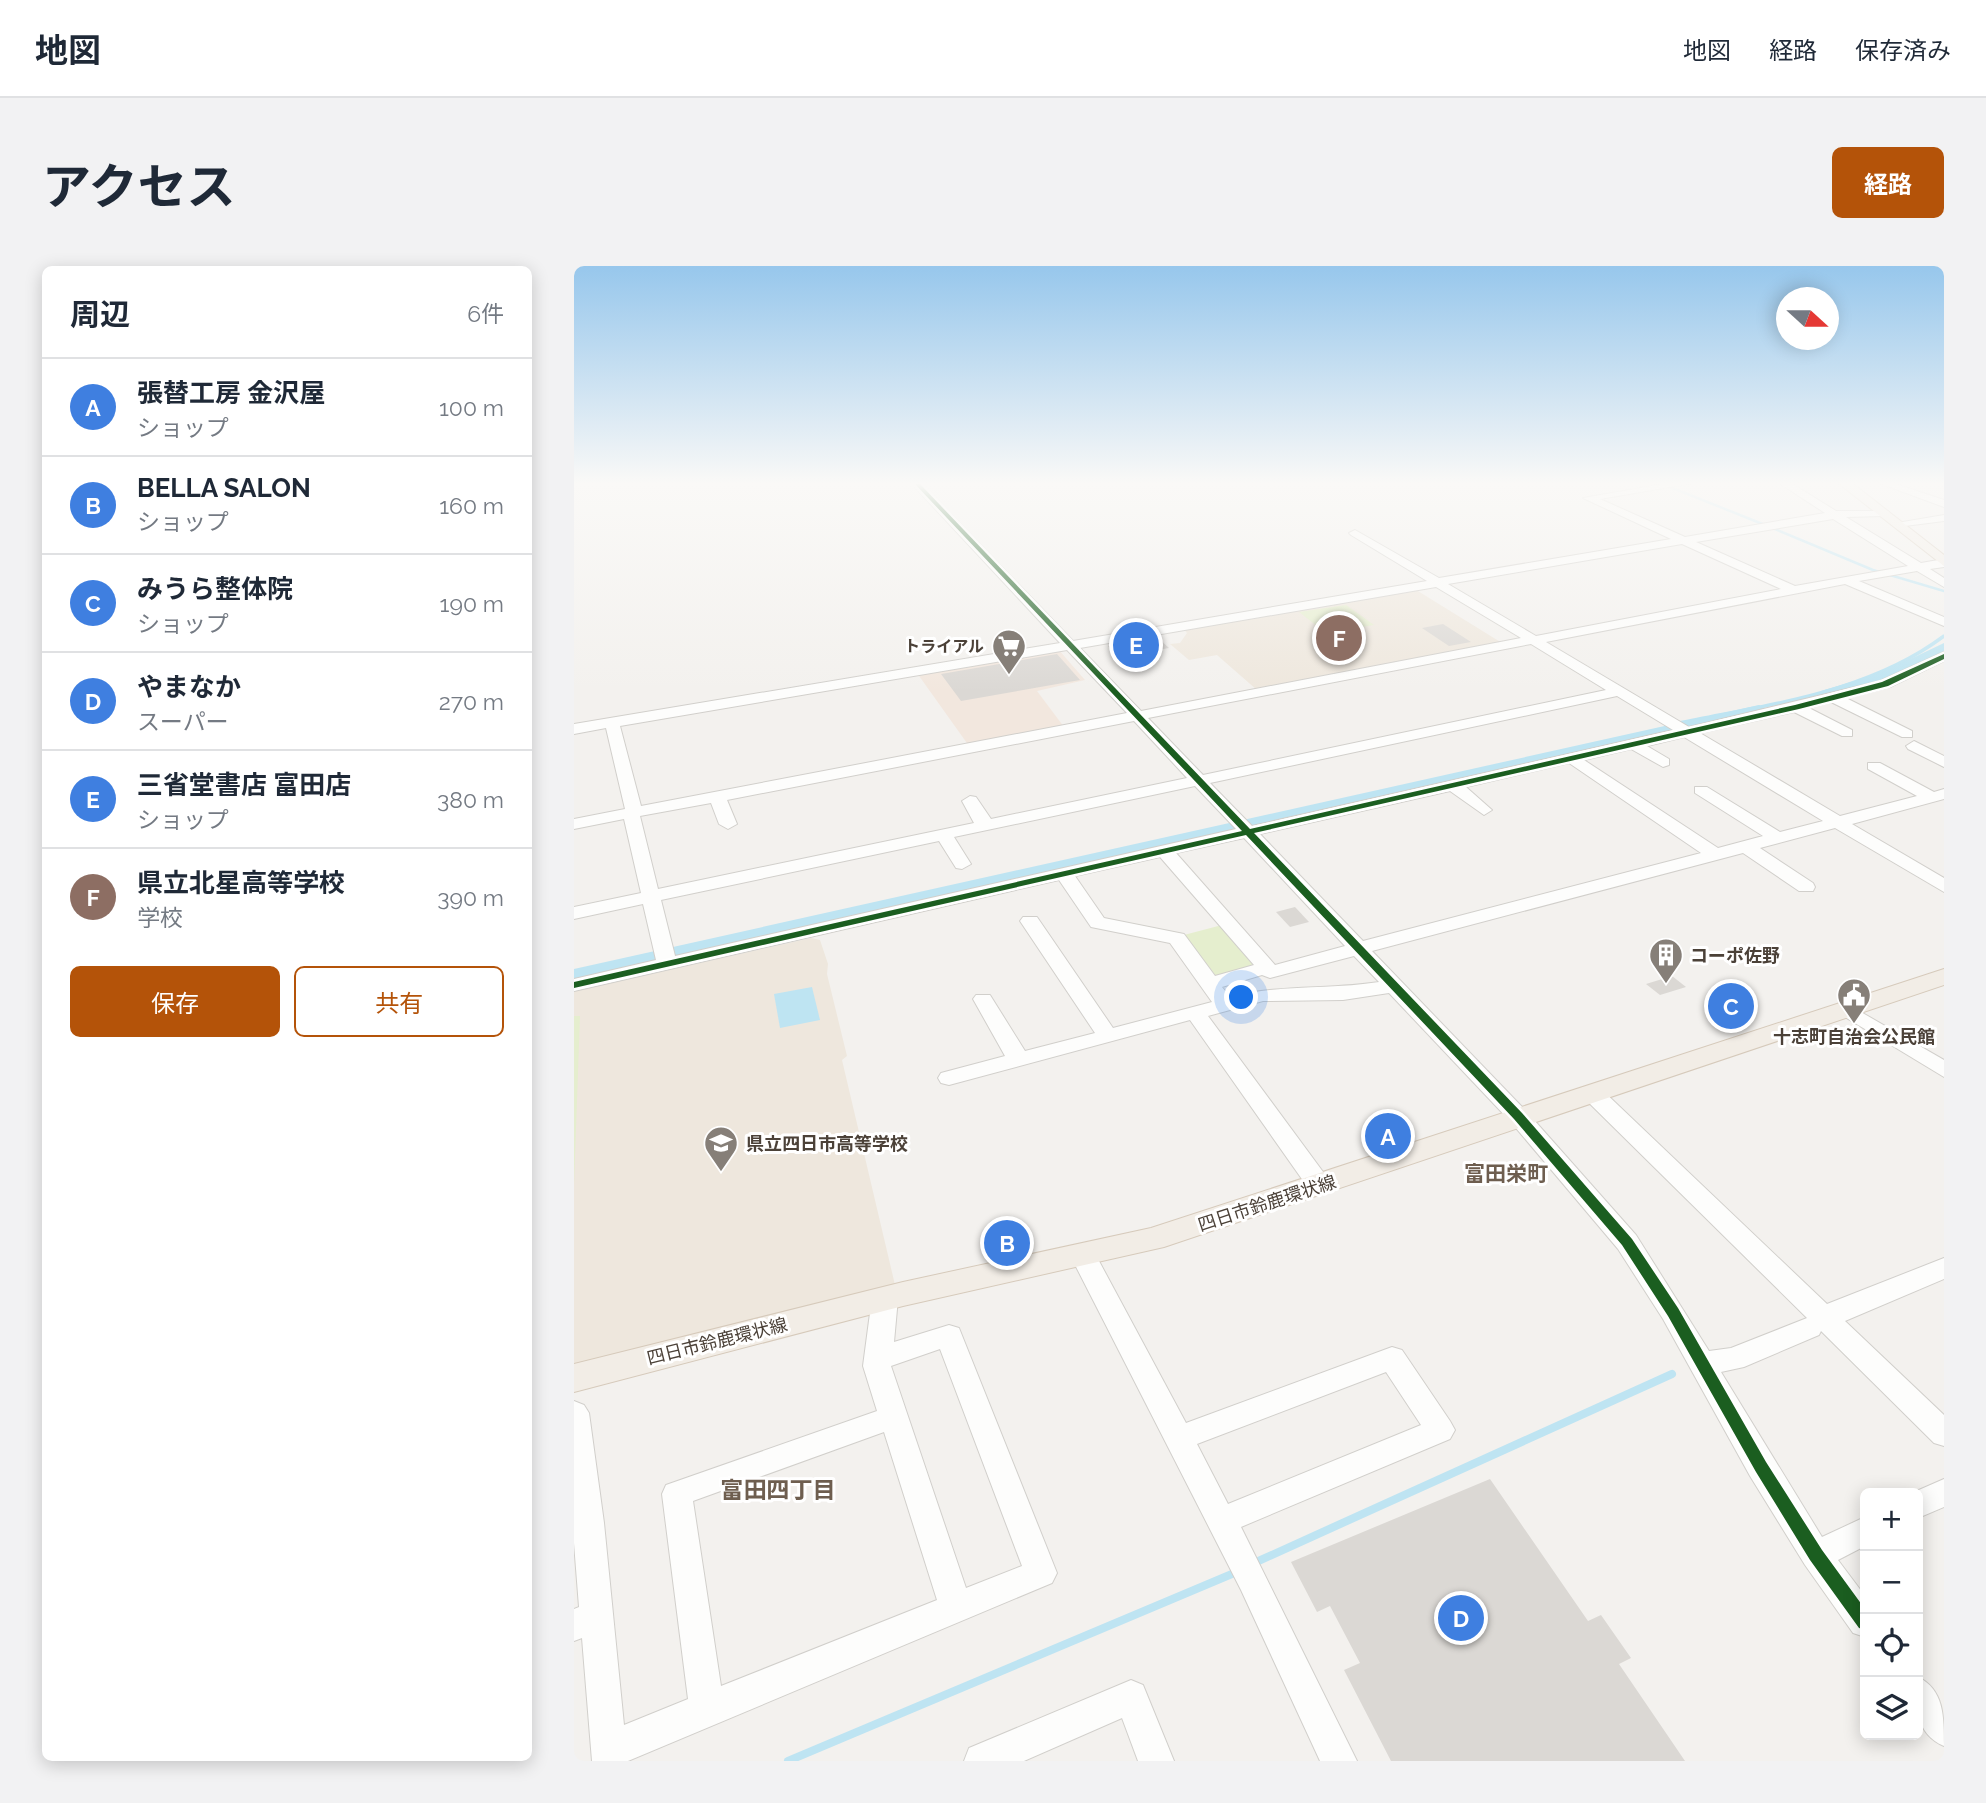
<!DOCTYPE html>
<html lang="ja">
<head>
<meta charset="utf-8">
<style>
	body { margin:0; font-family:Raleway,"Noto Sans JP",sans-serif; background:#f2f2f3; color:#1f2937 }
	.controls { position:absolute; right:21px; bottom:21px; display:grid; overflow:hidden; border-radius:10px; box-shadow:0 4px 18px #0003 }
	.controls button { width:63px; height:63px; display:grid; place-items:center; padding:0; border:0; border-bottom:2px solid #e0e1e3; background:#fff; color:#1f2937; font:35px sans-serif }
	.compass { position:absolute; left:1202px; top:21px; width:63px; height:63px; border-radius:50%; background:#fff; box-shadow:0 4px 18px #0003; rotate:111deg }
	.you { position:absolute; left:668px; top:732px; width:24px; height:24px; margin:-18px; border:5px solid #fff; border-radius:50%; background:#1a73e8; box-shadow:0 0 0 10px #1a73e833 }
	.badge { display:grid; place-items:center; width:46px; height:46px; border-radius:50%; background:#b45309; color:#fff; font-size:23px; font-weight:700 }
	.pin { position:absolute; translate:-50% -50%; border:4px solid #fff; box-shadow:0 2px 7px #0006 }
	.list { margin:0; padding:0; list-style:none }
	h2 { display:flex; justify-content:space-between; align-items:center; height:91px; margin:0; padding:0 28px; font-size:30px }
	h2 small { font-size:23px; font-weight:400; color:#747a83 }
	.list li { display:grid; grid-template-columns:46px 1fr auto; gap:21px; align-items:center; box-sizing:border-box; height:98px; padding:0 28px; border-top:2px solid #e0e1e3 }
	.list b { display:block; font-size:26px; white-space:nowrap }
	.list p { margin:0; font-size:23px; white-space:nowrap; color:#747a83 }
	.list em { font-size:23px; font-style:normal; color:#747a83 }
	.actions { display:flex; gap:14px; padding:21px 28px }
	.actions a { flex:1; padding:16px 0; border:2px solid #b45309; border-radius:10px; text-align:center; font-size:24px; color:#b45309 }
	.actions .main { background:#b45309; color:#fff }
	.icon { flex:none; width:38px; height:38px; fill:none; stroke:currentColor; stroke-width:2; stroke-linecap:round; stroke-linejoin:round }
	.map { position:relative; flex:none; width:1370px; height:1495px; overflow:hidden; border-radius:10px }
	header { display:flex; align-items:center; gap:42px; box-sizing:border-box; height:98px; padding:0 35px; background:#fff; border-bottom:2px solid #e0e1e3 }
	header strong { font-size:33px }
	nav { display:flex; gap:38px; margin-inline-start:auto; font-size:24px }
	.intro { display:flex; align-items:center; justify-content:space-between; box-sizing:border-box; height:168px; padding:0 42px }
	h1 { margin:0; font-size:49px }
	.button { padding:18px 32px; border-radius:10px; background:#b45309; color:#fff; font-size:24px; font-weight:700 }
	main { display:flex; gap:42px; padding:0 42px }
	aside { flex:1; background:#fff; border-radius:10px; box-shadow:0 4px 18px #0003 }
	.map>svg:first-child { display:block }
</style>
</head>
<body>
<header>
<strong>地図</strong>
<nav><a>地図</a><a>経路</a><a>保存済み</a></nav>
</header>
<div class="intro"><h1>アクセス</h1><a class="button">経路</a></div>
<main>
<aside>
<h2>周辺<small>6件</small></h2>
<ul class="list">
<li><span class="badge" style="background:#3f7fe0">A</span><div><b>張替工房 金沢屋</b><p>ショップ</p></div><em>100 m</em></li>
<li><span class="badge" style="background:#3f7fe0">B</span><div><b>BELLA SALON</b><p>ショップ</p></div><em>160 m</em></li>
<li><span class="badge" style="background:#3f7fe0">C</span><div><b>みうら整体院</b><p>ショップ</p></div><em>190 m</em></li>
<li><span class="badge" style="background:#3f7fe0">D</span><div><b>やまなか</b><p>スーパー</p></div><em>270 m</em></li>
<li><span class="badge" style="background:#3f7fe0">E</span><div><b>三省堂書店 富田店</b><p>ショップ</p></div><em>380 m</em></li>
<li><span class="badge" style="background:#8d6e63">F</span><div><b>県立北星高等学校</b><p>学校</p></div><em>390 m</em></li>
</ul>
<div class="actions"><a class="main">保存</a><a>共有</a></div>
</aside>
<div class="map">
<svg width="1370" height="1495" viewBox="0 0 1370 1495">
	<rect width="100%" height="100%" fill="#f3f1ee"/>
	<path fill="#f2e7de" d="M484 383 511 414 463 425 490 461 395 480 343 407Z"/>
	<g fill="#eee7dd">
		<path d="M839 322 928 377 683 424 643 389 615 394 596 378 606 377 613 367 608 361Z"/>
		<path d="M237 672 246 674 254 698 253 708 273 790 268 794 321 1019 0 1101V725Z"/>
	</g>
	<g fill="#e5eece">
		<path d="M772 339 800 359 752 367 725 346Z"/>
		<path d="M648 659 681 699 647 710 641 709 610 669Z"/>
		<path d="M0 750H6L0 919Z"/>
	</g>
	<path fill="#bee4f2" d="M238 721 246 754 206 762 200 728Z"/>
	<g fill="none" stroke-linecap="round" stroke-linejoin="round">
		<g stroke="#bee4f2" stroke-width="2.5">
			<path d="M1096 221 1191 259"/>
			<path d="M1196 261 1299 304 1370 325"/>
		</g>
		<path stroke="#bee4f2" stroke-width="3.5" d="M1105 457C1196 438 1294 427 1370 370"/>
		<g stroke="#bee4f2" stroke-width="8">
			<path d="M680 1297 1098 1108"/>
			<path d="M214 1495 665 1305"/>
		</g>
		<g fill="#bee4f2" fill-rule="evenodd">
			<path d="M1370 377V391L1321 415 1254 435 1244 429 1247 425 1307 407Z"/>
			<path d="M1185 439 1196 445 1192 449 0 721V703Z"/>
		</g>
	</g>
	<g fill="#dbd8d4">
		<path d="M869 358 897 376 875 380 848 362Z"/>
		<path d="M583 371 595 382 545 391 534 380Z"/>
		<path d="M483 388 506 414 387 435 367 408Z"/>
		<path d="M721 641 735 656 716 661 702 646Z"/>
		<path d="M1098 710 1112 721 1086 729 1072 718Z"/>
		<path d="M916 1213 1014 1355 1027 1349 1057 1392 1045 1398 1111 1495H817L770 1404 786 1397 756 1340 743 1346 717 1296Z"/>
	</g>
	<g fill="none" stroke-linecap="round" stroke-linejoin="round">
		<g stroke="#d1cfcb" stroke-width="2">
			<g id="minor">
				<path d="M337 217H347L499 375 853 315 777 269 775 267 781 264 865 312 1097 273 1009 232 1095 217H1119L1026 233 1111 271 1251 247 1205 217H1217L1262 245H1314L1315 247 1310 250 1272 251 1347 297 1370 293V301L1356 303 1370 312V321L1343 305 1285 315 1370 351V360L1271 318 972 376 1115 461 1306 415 1370 386V395L1316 421 1272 432 1338 465V471H1328L1257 436 1235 442 1278 464V470H1268L1220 446 1126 467 1266 550 1343 530 1294 503V497H1306L1360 526 1370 523V533L1278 558 1370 612V626L1261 562 1186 582 1239 617 1241 621 1239 625H1225L1169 587 798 685 952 845 1062 969 1135 1085 1157 1082 1233 1052 1009 831 1006 826 1009 821H1025L1253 1038 1370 992V1013L1271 1055 1370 1149V1180L1360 1177 1247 1065 1245 1069 1170 1101 1147 1106 1248 1271 1291 1251V1280L1264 1294 1291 1330V1371L1279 1367 1231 1299 1176 1210 1089 1053 1044 983 936 855 815 727 769 734 689 735 634 750 755 914 758 920 755 926 746 928 737 926 616 754 375 819 367 817 364 812 367 807 431 790 399 733 402 729H416L451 785 521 767 446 655 449 651H463L539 762 638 736 596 677 517 661 485 614 0 725V713L82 694 69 638 0 653V641L67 627 50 553 0 563V553L51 543 32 462 0 468V458L486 377ZM1259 253 1334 300 1221 320 1122 276ZM1108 278 1207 323 962 370 874 318ZM862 321 947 372 567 445 506 382ZM957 378 1032 424 629 509 574 452ZM493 384 553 447 67 540 46 460ZM1043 430 1099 464 678 560 636 517ZM560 455 613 512 417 553 402 531 396 530 388 535 400 557 84 623 66 550 137 537 145 558 154 563 163 558 153 534ZM1110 471 1249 555 1206 566 1133 521H1121V527L1189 570 1144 582 1010 494 1057 483 1089 501 1095 499V493L1073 480ZM995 497 1127 587 789 675 686 568 876 525 910 549 918 544 892 521ZM621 520 662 563 101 690 87 634 365 575 382 602 388 603 397 598 380 571ZM670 572 771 680 701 699 602 587ZM586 591 680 699 641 710 610 668 530 652 501 610ZM780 690 805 716C755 724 705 718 656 731L648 721 688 709 696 712Z"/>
				<path d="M1305 217H1319L1370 234V241Z"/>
				<path d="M1370 249V255L1323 261 1317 258Z"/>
				<path d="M1340 475 1370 490V501L1334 483 1332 480Z"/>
				<path d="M1273 738 1370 794V811L1266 748 1263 744 1266 740Z"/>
				<path d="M509 980 518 982 612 1157 818 1081 828 1084 876 1155 881 1164 876 1173 667 1261 783 1495H746L667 1324 496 989 500 982ZM812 1106 847 1159 654 1238 623 1178Z"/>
				<path d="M311 1022 320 1025 324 1032 320 1076 375 1059 385 1062 483 1307 478 1317 54 1495H18L8 1372 0 1375V1343L5 1341 0 1277V1135L10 1139 15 1147 30 1257 50 1459 114 1433 88 1228 92 1219 303 1145 289 1100 298 1032 302 1025ZM366 1083 448 1300 392 1322 317 1100ZM310 1166 363 1334 147 1420 119 1235Z"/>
				<path d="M1370 1213V1241L1344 1252V1227H1338Z"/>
				<path d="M1344 1411C1370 1424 1370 1450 1370 1480 1340 1467 1343 1440 1344 1411Z"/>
				<path d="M557 1414 569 1419 600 1495H564L548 1452 450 1495H390L395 1482Z"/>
			</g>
		</g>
		<g stroke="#d6cabb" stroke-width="2">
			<g id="major">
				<path d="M1264 217H1278L1370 289V300Z"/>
				<path d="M1370 703V719L590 981 329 1040 0 1126V1098L329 1016 577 962Z"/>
			</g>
		</g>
		<use href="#minor" fill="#fdfdfc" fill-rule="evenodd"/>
		<use href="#major" fill="#f2ede6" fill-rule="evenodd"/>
		<g stroke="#fff" stroke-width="5">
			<path id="cycleway" d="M340 217H345L676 563 1221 439 1308 416 1370 388V393L1314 420 1225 443 680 567 948 847 1058 973 1104 1042 1192 1196 1248 1284 1291 1343V1364L1285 1362 1236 1294 1182 1206 1094 1050 1048 979 940 853 672 569 0 722V716L668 565Z"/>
		</g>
		<use href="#cycleway" fill="#1b5e20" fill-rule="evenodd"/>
	</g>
	<linearGradient id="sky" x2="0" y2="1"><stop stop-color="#97c7ec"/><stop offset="0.51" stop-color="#faf9f7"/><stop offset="1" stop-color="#faf9f7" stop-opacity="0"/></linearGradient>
	<rect width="1370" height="426" fill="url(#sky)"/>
	<defs>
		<g id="supermarket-pin" transform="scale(1.75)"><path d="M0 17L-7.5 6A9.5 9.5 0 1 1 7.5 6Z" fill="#867f78" stroke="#fff"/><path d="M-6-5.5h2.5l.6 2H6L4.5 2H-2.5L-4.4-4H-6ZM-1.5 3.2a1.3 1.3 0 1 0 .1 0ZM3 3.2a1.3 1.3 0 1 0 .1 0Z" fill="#fff"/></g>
		<g id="building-pin" transform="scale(1.75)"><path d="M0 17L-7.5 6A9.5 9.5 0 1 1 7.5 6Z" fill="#867f78" stroke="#fff"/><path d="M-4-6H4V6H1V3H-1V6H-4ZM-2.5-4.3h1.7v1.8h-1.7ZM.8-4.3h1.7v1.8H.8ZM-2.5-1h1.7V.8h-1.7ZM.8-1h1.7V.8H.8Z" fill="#fff"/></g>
		<g id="civic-pin" transform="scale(1.75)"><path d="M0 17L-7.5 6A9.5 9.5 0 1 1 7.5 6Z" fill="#867f78" stroke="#fff"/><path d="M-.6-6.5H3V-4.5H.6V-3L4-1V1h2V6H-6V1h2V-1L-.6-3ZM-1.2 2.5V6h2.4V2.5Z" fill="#fff"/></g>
		<g id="school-pin" transform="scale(1.75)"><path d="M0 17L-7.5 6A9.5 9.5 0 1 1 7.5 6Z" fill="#867f78" stroke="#fff"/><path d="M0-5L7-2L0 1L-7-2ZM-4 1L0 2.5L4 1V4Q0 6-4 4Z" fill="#fff"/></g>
	</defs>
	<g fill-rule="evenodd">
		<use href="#supermarket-pin" x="435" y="380"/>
		<use href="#building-pin" x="1092" y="689"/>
		<use href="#civic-pin" x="1280" y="729"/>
		<use href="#school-pin" x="147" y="877"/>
	</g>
	<g text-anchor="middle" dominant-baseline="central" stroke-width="6" stroke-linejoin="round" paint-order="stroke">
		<g font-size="16" font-weight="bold" fill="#4b4138" stroke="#fff" text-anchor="end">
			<text x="410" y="380">トライアル</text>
		</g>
		<g font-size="18" font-weight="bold" fill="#4b4138" stroke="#fff" text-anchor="start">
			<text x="1116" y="689">コーポ佐野</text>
			<text x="1280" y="770" text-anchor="middle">十志町自治会公民館</text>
			<text x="172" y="877">県立四日市高等学校</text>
		</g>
		<g font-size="18" fill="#4b4138" stroke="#fff">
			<text transform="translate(693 937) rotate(-18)">四日市鈴鹿環状線</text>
			<text transform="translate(143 1075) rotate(-14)">四日市鈴鹿環状線</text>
		</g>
		<g font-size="21" font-weight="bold" fill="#6e5e4f" stroke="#fff">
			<text x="932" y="907">富田栄町</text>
		</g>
		<g font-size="23" font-weight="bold" fill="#6e5e4f" stroke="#fff">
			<text x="204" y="1223">富田四丁目</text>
		</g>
	</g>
</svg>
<div class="controls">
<button>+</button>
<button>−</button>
<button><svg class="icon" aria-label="locate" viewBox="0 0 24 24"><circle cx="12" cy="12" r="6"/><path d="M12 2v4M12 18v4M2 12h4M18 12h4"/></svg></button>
<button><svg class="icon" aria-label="layers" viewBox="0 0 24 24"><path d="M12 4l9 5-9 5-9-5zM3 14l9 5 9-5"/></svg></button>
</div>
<svg class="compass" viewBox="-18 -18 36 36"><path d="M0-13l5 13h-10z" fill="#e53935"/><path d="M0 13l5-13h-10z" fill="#747a83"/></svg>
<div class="you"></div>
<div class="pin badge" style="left:814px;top:870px;background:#3f7fe0">A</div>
<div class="pin badge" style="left:433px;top:977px;background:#3f7fe0">B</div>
<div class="pin badge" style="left:1157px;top:740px;background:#3f7fe0">C</div>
<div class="pin badge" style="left:887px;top:1352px;background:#3f7fe0">D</div>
<div class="pin badge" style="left:562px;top:379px;background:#3f7fe0">E</div>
<div class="pin badge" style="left:765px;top:372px;background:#8d6e63">F</div>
</div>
</main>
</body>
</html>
